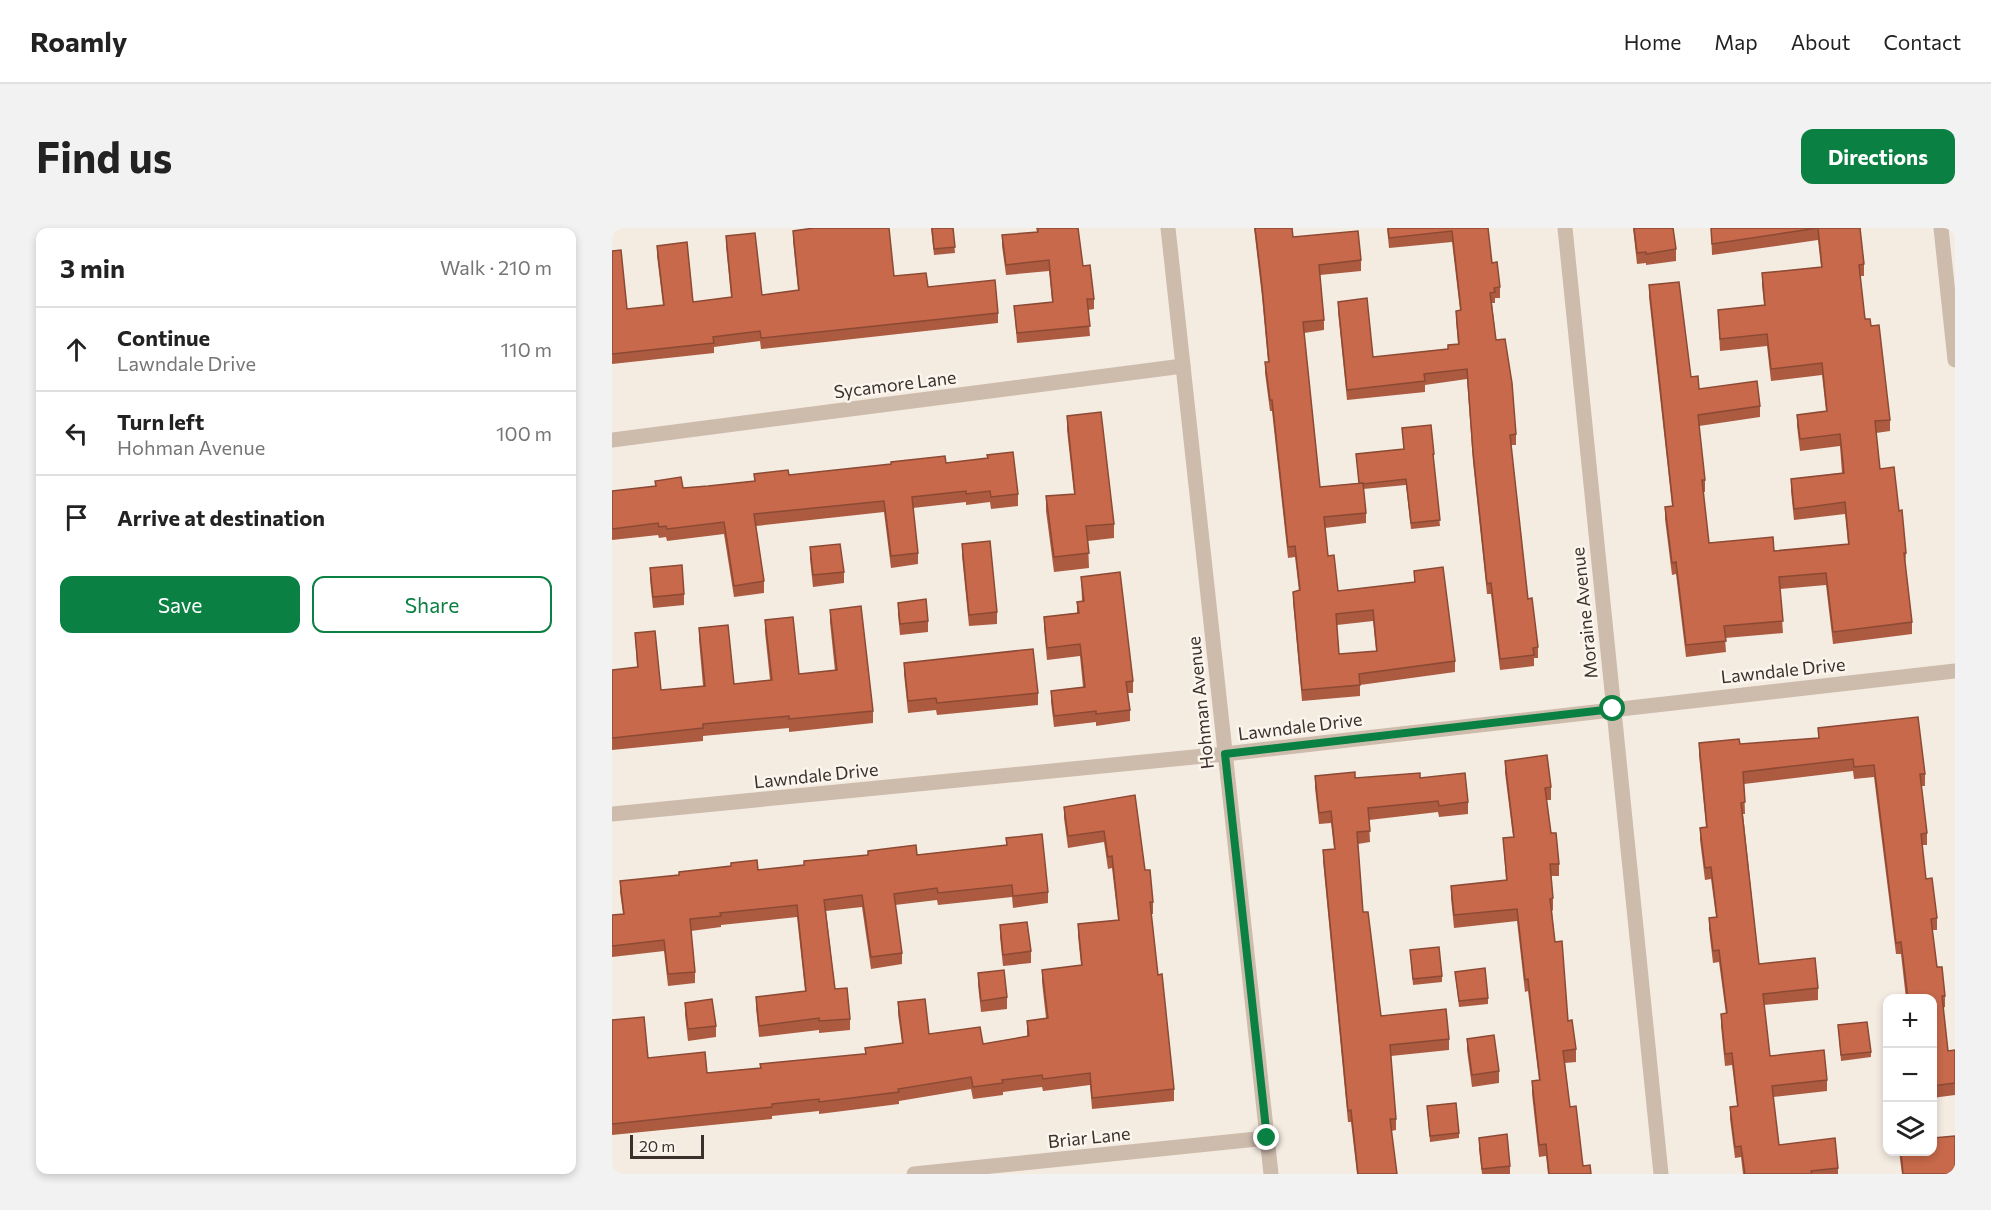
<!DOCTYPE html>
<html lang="en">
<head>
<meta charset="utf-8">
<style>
	body { margin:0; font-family:Commissioner,sans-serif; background:#f2f2f2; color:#222 }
	.controls { position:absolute; right:18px; bottom:18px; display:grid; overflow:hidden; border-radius:12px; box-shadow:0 3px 9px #0003 }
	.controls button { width:54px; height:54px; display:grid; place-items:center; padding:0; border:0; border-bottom:2px solid #e0e0e0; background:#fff; color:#222; font:30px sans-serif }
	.scale { position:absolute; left:18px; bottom:15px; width:74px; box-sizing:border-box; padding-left:6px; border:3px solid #3b302b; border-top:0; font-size:16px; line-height:21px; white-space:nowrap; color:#3b302b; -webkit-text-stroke:4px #fbf5ee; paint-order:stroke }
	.stop { position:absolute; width:18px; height:18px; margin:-14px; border:4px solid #0b8043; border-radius:50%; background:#fff }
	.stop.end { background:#0b8043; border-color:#fff; box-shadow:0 2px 6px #0008 }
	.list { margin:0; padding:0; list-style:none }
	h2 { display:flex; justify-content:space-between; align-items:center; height:78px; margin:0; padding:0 24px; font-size:26px }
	h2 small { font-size:20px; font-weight:400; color:#767676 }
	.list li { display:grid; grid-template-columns:39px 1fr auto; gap:18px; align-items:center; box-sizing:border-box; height:84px; padding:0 24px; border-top:2px solid #e0e0e0 }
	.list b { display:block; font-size:22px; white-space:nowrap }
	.list p { margin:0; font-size:20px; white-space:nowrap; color:#767676 }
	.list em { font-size:20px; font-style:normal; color:#767676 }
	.actions { display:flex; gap:12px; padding:18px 24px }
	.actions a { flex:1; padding:14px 0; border:2px solid #0b8043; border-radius:12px; text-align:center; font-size:21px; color:#0b8043 }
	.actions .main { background:#0b8043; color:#fff }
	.icon { flex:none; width:33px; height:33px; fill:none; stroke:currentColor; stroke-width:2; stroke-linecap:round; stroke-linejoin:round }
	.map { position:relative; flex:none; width:1343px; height:946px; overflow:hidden; border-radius:12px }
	header { display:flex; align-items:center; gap:36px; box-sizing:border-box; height:84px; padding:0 30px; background:#fff; border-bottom:2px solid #e0e0e0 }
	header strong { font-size:28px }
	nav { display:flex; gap:33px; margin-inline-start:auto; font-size:21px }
	.intro { display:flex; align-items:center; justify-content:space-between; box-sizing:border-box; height:144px; padding:0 36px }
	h1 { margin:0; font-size:42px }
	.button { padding:15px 27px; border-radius:12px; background:#0b8043; color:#fff; font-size:21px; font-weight:700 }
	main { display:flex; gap:36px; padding:0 36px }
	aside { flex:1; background:#fff; border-radius:12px; box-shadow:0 3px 9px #0003 }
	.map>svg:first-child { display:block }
</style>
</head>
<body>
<header>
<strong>Roamly</strong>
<nav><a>Home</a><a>Map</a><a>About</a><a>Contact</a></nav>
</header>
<div class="intro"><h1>Find us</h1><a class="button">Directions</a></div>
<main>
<aside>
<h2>3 min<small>Walk · 210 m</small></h2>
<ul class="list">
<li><svg class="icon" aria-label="ahead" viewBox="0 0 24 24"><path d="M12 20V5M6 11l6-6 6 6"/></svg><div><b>Continue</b><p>Lawndale Drive</p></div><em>110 m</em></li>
<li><svg class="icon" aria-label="left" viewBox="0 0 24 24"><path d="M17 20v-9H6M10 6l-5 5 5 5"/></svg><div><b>Turn left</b><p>Hohman Avenue</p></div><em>100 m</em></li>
<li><svg class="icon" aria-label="arrive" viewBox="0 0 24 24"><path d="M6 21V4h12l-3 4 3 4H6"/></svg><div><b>Arrive at destination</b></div></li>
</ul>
<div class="actions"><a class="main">Save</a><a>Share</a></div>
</aside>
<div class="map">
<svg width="1343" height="946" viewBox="0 0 1343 946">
	<rect width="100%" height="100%" fill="#f4ebe1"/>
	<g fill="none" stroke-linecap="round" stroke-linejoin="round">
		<g stroke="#cdbbac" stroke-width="15">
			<path d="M953 0 1049 946"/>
			<path d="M1329 0 1343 132"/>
			<path d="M0 212 571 138"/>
			<path d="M0 586 613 526 1343 443"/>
			<path d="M302 946 655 910"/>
		</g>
		<path stroke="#cdbbac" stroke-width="15" d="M556 0 659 946"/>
	</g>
	<g fill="#ac5a40" fill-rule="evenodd">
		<path d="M319 0H341L343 25 322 27Z"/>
		<path d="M424 0H466L471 38 482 71V81L476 82 478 108 405 115 402 78 440 74 437 43 394 47 390 18V7L425 4Z"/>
		<path d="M642 0H680L681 9 749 32V43L708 47 712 92V102L692 105 708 259 747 255 744 226 792 221 790 200 822 226V232H821L828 298 799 301 794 257 751 261 754 285V295L713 300 716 328 726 363 802 355V343L843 433V444L748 457V468L690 473 681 374V364L687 363 683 329 676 330 660 183H658L653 145V134H656L650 69ZM761 393 764 423 727 426 725 397Z"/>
		<path d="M775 0H876L880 35 888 59V70H883V75H880L884 112 904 206V217H899L916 371 926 419V430H922V438L888 442 879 366H875L861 234 855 151 813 157V164L735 172 726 84V74L761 129 836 121 846 116 844 93V83L848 82 840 14 777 20Z"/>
		<path d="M1021 0H1061L1064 21V33L1034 37V35L1025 36Z"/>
		<path d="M1099 0H1248L1252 36V48H1248L1253 91 1259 98 1278 192V203L1264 205 1268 241 1287 283 1294 325 1293 337 1300 394V406L1221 416 1214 357 1168 361 1171 405 1113 410 1114 424 1074 429 1064 346 1060 347 1053 291V279L1060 278 1037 69V57L1079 149 1087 161 1148 178V189L1087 198 1093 252V264H1091L1097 315 1162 323 1236 316 1233 286 1182 292 1179 263V251L1230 245 1228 218 1188 223 1185 198V187L1214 183 1210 147 1159 153 1155 118 1108 123 1106 82 1152 77 1150 57V45L1209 39 1206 12 1100 27Z"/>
		<path d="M181 3 282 48 316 59 386 85V95L149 121 148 113 102 119V125L0 136V23L15 81 51 77 45 28V18L81 74 119 69 114 18V8L150 67 186 62 181 13Z"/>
		<path d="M455 188 502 296V310L476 313 477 340 442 344 434 283V268L462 266 455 202Z"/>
		<path d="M334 235 406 266V278L379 281 378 274 354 277V274L301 280 306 325V336L279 340 272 284 144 298 152 353V365L122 369 112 306 55 313 54 309 47 310 46 307 0 312V263L43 258V253L71 260 96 258 142 253V246L177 247Z"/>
		<path d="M350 316 385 384V396L357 398 350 328Z"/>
		<path d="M198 319 232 344V355L201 359 198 331Z"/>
		<path d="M38 340 72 366V377L41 380 38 352Z"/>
		<path d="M469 349 521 453V465H516L518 482V493L484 498V494L442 499 439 474V463L471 459 468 428 435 432 432 400V389L465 385V374L470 373Z"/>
		<path d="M286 375 316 393V404L288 407 286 386Z"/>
		<path d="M218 382 261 483V495L177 504V500L91 508V513L0 522V442L25 439 23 405 49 462 91 458 87 412V400L122 456 158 452 153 404V392L187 446 223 443 218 394Z"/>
		<path d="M292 435 426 465V477L325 487 324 482 296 485 292 446Z"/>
		<path d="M1206 500 1313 546V558H1309L1315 605V617H1310L1314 651 1325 690V702H1320L1325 739 1333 768V779L1331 780 1336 823 1343 822V867L1320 870V771H1294L1289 726H1284L1262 549 1242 551 1241 543 1132 556 1133 586H1131L1147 736 1206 760V772L1152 777 1158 828 1215 852V863L1161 869 1167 917 1226 940V946H1131L1129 929 1123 930 1118 891V879L1125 878 1120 837 1113 838 1109 798V786H1114L1107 734 1101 735 1097 701V690L1104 689 1099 651 1093 652 1088 612V600L1094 599 1087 527V515L1128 516 1206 510Z"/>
		<path d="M893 533 939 559V572H934L939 605 947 636V648H939L941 670V682L940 683 943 714 956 793 964 821V834L953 835 958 879 971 938 979 946H936L934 928 927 929 920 866V853L927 852 916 763 913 764 905 693 842 700 839 670V658L894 652 891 610 901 609 893 545Z"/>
		<path d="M703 548 743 550H808L856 574V586L827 589 826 584 757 592 758 614 746 616 751 684 769 788 837 811V822L779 828 784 891V902L779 903 785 946H745L739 894H736L711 633V622L722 621 719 595 707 596 703 560Z"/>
		<path d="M523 567 533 642 541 674V686H539L546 747 562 861V873L480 881 478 857 431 863 430 859 391 864V867L361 871 359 861 287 873V876L207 886V883L160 888V891L0 907V792L36 830 95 845 148 840 253 826V820L290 815 286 786V774L317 806 371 816 415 808V793L434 790 430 754V742L469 737 466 708V696L506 692 500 640 496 641 492 614 456 620 452 590V579Z"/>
		<path d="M394 610 436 664V675L401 680 400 669 326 677 325 672 283 677 290 725V736L259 741 250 679 214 683 223 761 238 791V802L207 805V802L147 809 144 780V769L193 763 185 689 109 697V699L79 703 83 744V755L56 758 52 723 0 729V687L11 686 8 664V653L146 642 192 637 256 627V623L305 627 394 617Z"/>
		<path d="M388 697 419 723V735L391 738 388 709Z"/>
		<path d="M798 722 830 748V754L801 757Z"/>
		<path d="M843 744 876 770V776L847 779Z"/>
		<path d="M366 745 395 769V781L369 784 366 757Z"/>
		<path d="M73 775 104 798V809L76 813 73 787Z"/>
		<path d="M1226 797 1259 824V829L1229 833Z"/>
		<path d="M855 811 887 843V855L860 859 855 822Z"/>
		<path d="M815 878 847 905V910L818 914Z"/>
		<path d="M1343 908V946H1290L1287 924H1320L1321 910Z"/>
		<path d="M867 910 898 938V946H870L867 921Z"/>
	</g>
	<g fill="#c8694b" stroke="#8c4a34" stroke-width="1.5" fill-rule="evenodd">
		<path d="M202 0H277L282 48 314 45 316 59 383 52 386 85 149 110 148 103 101 109 102 115 0 126V23L9 22 15 81 52 77 45 18 75 14 81 74 120 69 114 8 143 5 150 67 187 62 181 3Z"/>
		<path d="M320 0H341L343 19 322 21Z"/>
		<path d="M426 0H466L471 38 478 37 482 71H475L478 98 405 105 402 78 441 74 437 32 394 37 390 7 426 4Z"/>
		<path d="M643 0H680L681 9 746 3 749 32 707 37 712 92 691 94 708 259 751 255 754 285 712 289 716 328 722 327 726 363 803 354 802 343 831 339 843 433 747 446 748 457 690 462 681 364 688 362 683 318 676 319 660 172H658L653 134H657L650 58ZM761 382 765 423 727 426 724 386Z"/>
		<path d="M776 0H876L880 35 885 34 888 59 882 60 883 64 878 65 884 112 893 111 900 155 904 206 898 207 916 371 920 370 926 419 921 420 922 427 888 431 879 355 875 356 861 224 855 141 812 146 813 153 735 162 726 74 755 70 761 129 836 121V117L847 116 844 83 849 82 840 3 777 10Z"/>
		<path d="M1022 0H1061L1064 21 1034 26V24L1025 25Z"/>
		<path d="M1099 0H1205L1100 16Z"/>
		<path d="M1206 0H1248L1252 36 1247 37 1253 91H1258L1259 98 1267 97 1278 192 1263 193 1268 241 1282 239 1287 283 1290 282 1294 325H1292L1300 394 1221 404 1214 345 1167 349 1171 393 1112 398 1114 413 1074 417 1064 334 1060 335 1053 279 1061 278 1037 57 1067 54 1079 149 1086 148 1087 161 1145 153 1148 178 1086 187 1093 252H1090L1097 315 1161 309 1162 323 1237 316 1233 274 1182 281 1179 251 1232 245 1228 206 1188 211 1185 187 1215 183 1210 135 1159 141 1155 106 1108 111 1106 82 1153 77 1150 45 1210 39Z"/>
		<path d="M489 184 502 296 474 298 477 325 442 329 434 268 463 266 455 188Z"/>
		<path d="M819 197 822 226H821L828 292 799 295 794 251 751 256V255H747L744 226 792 221 790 200Z"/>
		<path d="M401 224 406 266 379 269 378 263 354 266V263L300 269 306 325 279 328 272 273 142 286 152 353 122 358 112 294 55 301 54 298 47 299 46 295 0 301V263L44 258 43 253 69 249 71 260 96 258 143 253 142 246 176 242 177 247 279 236V234L333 228 334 235 376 230 375 227Z"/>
		<path d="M378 313 385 384 357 387 350 316Z"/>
		<path d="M228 316 232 344 201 347 198 319Z"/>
		<path d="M70 337 72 366 41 369 38 340Z"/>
		<path d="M508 344 521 453 514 454 518 482 484 486V483L442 488 439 463 473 459 468 416 435 420 432 389 467 385 465 374 472 373 469 349Z"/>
		<path d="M314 371 316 393 288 396 286 375Z"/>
		<path d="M249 378 261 483 177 491V488L91 496V500L0 510V442L26 439 23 405 43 403 49 462 93 458 87 400 116 397 122 456 160 452 153 392 181 389 187 446 225 442 218 382Z"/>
		<path d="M421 421 426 465 325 475 324 470 296 473 292 435Z"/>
		<path d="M1306 489 1313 546H1308L1315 605 1309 606 1314 651 1320 650 1325 690 1319 691 1325 739H1330L1333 768H1330L1336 823 1343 822V855L1320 858V771H1296L1289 714 1284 715 1262 537 1242 539 1241 531 1131 544 1133 574 1129 575 1147 736 1203 730 1206 760 1151 766 1158 828 1212 822 1215 852 1160 858 1167 917 1223 910 1226 940 1199 943 1200 946H1133L1129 918 1123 919 1118 879 1126 878 1120 825 1113 826 1109 786 1115 785 1107 722 1101 723 1097 690 1105 689 1099 639 1093 640 1088 600 1095 599 1087 515 1127 511 1128 516 1207 510 1206 500Z"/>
		<path d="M935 527 939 559 933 560 939 605H944L947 636H938L941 670 938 671 943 714 950 713 956 793 960 792 964 821 951 823 958 879 964 878 971 938 978 937 979 946H937L934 916 927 917 920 853 928 852 916 751 913 752 905 681 842 687 839 658 895 652 891 610 902 609 893 533Z"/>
		<path d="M743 544V550L808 545V550L853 545 856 574 827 578 826 573 756 580 758 603 745 604 751 684H756L769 788 834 781 837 811 778 817 784 891H778L785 946H746L739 882 736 883 711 622 723 621 719 583 707 585 703 548Z"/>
		<path d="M523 567 533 642H538L541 674H538L546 747 550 746 562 861 480 870 478 845 431 851 430 847 390 852 391 855 361 859 359 849 286 861 287 864 207 874V871L160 876V879L0 896V792L32 789 36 830 93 824 95 845 149 840 148 836 251 826H254L253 820 291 815 286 774 313 771 317 806 368 799 371 816 417 808 415 793 436 790 430 742 470 737 466 696 507 692 500 628 496 629 492 603 456 608 452 579Z"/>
		<path d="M430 606 436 664 401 668 400 657 326 665 325 660 282 666 290 725 259 729 250 667 212 672 223 761 235 760 238 791 207 793V790L147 798 144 769 194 763 185 677 108 685 109 688 78 691 83 744 56 746 52 712 0 718V687L12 686 8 653 67 647V644L119 638V635L145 632 146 642 192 637V633L256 627V623L304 617 305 627 395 617 394 610Z"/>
		<path d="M415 694 419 723 391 727 388 697Z"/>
		<path d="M827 719 830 748 801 751 798 722Z"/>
		<path d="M873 740 876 770 847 773 843 744Z"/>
		<path d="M392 742 395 769 369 773 366 745Z"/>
		<path d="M100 771 104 798 76 801 73 775Z"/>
		<path d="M1255 794 1259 824 1229 827 1226 797Z"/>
		<path d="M882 807 887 843 860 847 855 811Z"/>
		<path d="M844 875 847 905 818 908 815 878Z"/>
		<path d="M1320 904 1321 910 1343 908V945L1335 946H1291L1289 924H1320Z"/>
		<path d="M895 906 898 938 870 941 867 910Z"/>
	</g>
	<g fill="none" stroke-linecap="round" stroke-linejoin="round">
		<path stroke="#0b8043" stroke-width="8" d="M655 910 613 526 1001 481"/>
	</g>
	<g text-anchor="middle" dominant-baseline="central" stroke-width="5" stroke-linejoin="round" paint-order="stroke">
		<g font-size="18" fill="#3b302b" stroke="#fbf5ee">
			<text transform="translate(283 156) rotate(-7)">Sycamore Lane</text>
			<text transform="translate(972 385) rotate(-96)">Moraine Avenue</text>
			<text transform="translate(1171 442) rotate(-6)">Lawndale Drive</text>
			<text transform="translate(588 475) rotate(-96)">Hohman Avenue</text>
			<text transform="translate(688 498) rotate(-7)">Lawndale Drive</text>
			<text transform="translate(204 547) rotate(-6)">Lawndale Drive</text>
			<text transform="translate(477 909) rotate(-6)">Briar Lane</text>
		</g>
	</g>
</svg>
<div class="controls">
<button>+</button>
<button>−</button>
<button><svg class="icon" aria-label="layers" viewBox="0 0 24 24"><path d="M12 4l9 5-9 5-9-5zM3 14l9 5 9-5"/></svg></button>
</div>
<div class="scale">20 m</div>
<div class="stop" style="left:1001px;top:481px"></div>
<div class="stop end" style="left:655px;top:910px"></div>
</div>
</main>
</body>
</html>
